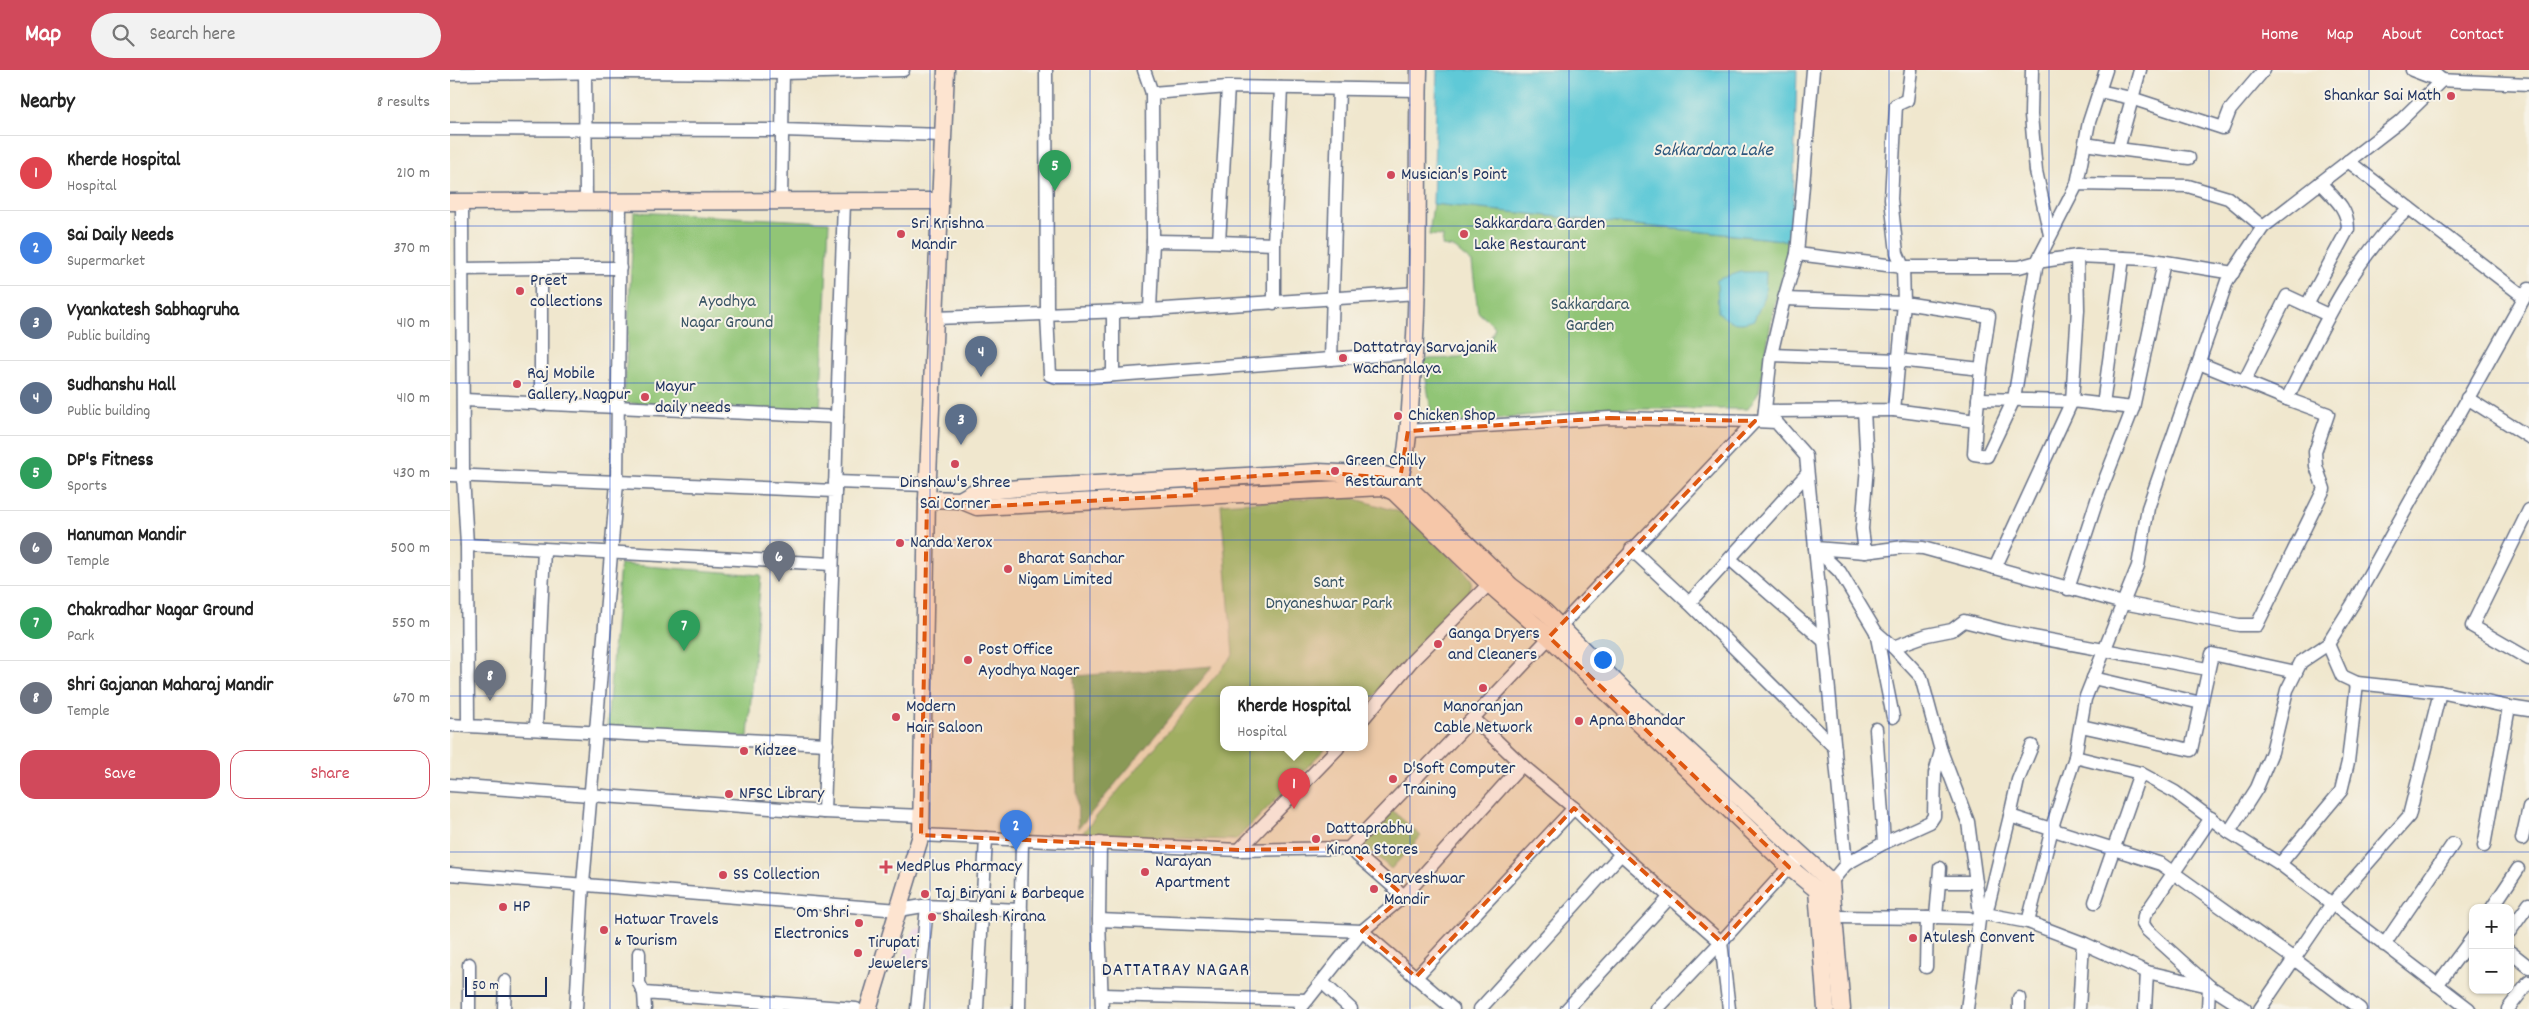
<!DOCTYPE html>
<html lang="en">
<head>
<meta charset="utf-8">
<style>
	body { margin:0; font-family:Dekko,sans-serif; background:#f2f2f2; color:#222 }
	.controls { position:absolute; right:15px; bottom:15px; display:grid; overflow:hidden; border-radius:10px; box-shadow:0 1px 4px #0004 }
	.controls button { width:45px; height:45px; display:grid; place-items:center; padding:0; border:0; border-bottom:1px solid #e0e0e0; background:#fff; color:#222; font:25px sans-serif }
	.scale { position:absolute; left:15px; bottom:12px; width:82px; box-sizing:border-box; padding-left:5px; border:2px solid #1b2f5e; border-top:0; font-size:14px; line-height:18px; white-space:nowrap; color:#1b2f5e; -webkit-text-stroke:4px #f7f3e8; paint-order:stroke }
	.you { position:absolute; left:1152px; top:589px; width:18px; height:18px; margin:-12px; border:4px solid #fff; border-radius:50%; background:#1a73e8; box-shadow:0 0 0 8px #1a73e833 }
	.badge { display:grid; place-items:center; width:32px; height:32px; border-radius:50%; background:#d1495b; color:#fff; font-size:16px; font-weight:700 }
	.pin { position:absolute; translate:-50% -41px; filter:drop-shadow(0 1px 2px #0008) }
	.pin::after { content:''; position:absolute; top:26px; width:18px; height:15px; background:inherit; clip-path:polygon(0 0,100% 0,50% 100%) }
	.popup { position:absolute; left:770px; top:616px; width:148px; height:65px; box-sizing:border-box; display:grid; place-content:center; border-radius:10px; background:#fff; filter:drop-shadow(0 1px 4px #0005); font-size:16px; white-space:nowrap; color:#767676 }
	.popup b { font-size:19px; color:#222 }
	.popup::after { content:''; position:absolute; left:50%; top:100%; margin-left:-10px; border:10px solid transparent; border-top-color:#fff }
	.list { margin:0; padding:0; list-style:none }
	h2 { display:flex; justify-content:space-between; align-items:center; height:65px; margin:0; padding:0 20px; font-size:21px }
	h2 small { font-size:16px; font-weight:400; color:#767676 }
	.list li { display:grid; grid-template-columns:32px 1fr auto; gap:15px; align-items:center; box-sizing:border-box; height:75px; padding:0 20px; border-top:1px solid #e0e0e0 }
	.list b { display:block; font-size:19px; white-space:nowrap }
	.list p { margin:0; font-size:16px; white-space:nowrap; color:#767676 }
	.list em { font-size:16px; font-style:normal; color:#767676 }
	.actions { display:flex; gap:10px; padding:15px 20px }
	.actions a { flex:1; padding:11px 0; border:1px solid #d1495b; border-radius:15px; text-align:center; font-size:18px; color:#d1495b }
	.actions .main { background:#d1495b; color:#fff }
	.icon { flex:none; width:28px; height:28px; fill:none; stroke:currentColor; stroke-width:2; stroke-linecap:round; stroke-linejoin:round }
	.map { position:relative; flex:none; width:2079px; height:939px; overflow:hidden }
	header { display:flex; align-items:center; gap:30px; box-sizing:border-box; height:70px; padding:0 25px; background:#d1495b; color:#fff }
	header strong { font-size:24px }
	nav { display:flex; gap:28px; margin-inline-start:auto; font-size:18px }
	.search { width:350px; height:45px; background:#f2f2f2; display:flex; align-items:center; gap:12px; box-sizing:border-box; padding:0 18px; border-radius:28px; color:#767676; font-size:19px }
	main { display:flex }
	aside { flex:1; background:#fff }
	.map>svg:first-child { display:block }
</style>
</head>
<body>
<header>
<strong>Map</strong>
<div class="search"><svg class="icon" aria-label="search" viewBox="0 0 24 24"><circle cx="10" cy="10" r="6"/><path d="M15 15l6 6"/></svg>Search here</div>
<nav><a>Home</a><a>Map</a><a>About</a><a>Contact</a></nav>
</header>
<main>
<aside>
<h2>Nearby<small>8 results</small></h2>
<ul class="list">
<li><span class="badge" style="background:#e0444e">1</span><div><b>Kherde Hospital</b><p>Hospital</p></div><em>210 m</em></li>
<li><span class="badge" style="background:#3f7fe0">2</span><div><b>Sai Daily Needs</b><p>Supermarket</p></div><em>370 m</em></li>
<li><span class="badge" style="background:#5c6f8a">3</span><div><b>Vyankatesh Sabhagruha</b><p>Public building</p></div><em>410 m</em></li>
<li><span class="badge" style="background:#5c6f8a">4</span><div><b>Sudhanshu Hall</b><p>Public building</p></div><em>410 m</em></li>
<li><span class="badge" style="background:#2e9e5b">5</span><div><b>DP's Fitness</b><p>Sports</p></div><em>430 m</em></li>
<li><span class="badge" style="background:#6b7280">6</span><div><b>Hanuman Mandir</b><p>Temple</p></div><em>500 m</em></li>
<li><span class="badge" style="background:#2e9e5b">7</span><div><b>Chakradhar Nagar Ground</b><p>Park</p></div><em>550 m</em></li>
<li><span class="badge" style="background:#6b7280">8</span><div><b>Shri Gajanan Maharaj Mandir</b><p>Temple</p></div><em>670 m</em></li>
</ul>
<div class="actions"><a class="main">Save</a><a>Share</a></div>
</aside>
<div class="map">
<svg width="2079" height="939" viewBox="0 0 2079 939">
	<rect width="100%" height="100%" fill="#f7f3e8"/>
	<filter id="ink" filterUnits="userSpaceOnUse"><feTurbulence type="fractalNoise" baseFrequency=".02" numOctaves="2"/><feDisplacementMap in="SourceGraphic" scale="10" xChannelSelector="R" yChannelSelector="G"/><feConvolveMatrix kernelMatrix="1 2 1 2 8 2 1 2 1" color-interpolation-filters="sRGB"/></filter>
	<filter id="wash" filterUnits="userSpaceOnUse"><feTurbulence type="fractalNoise" baseFrequency=".0096" numOctaves="4" result="noise"/><feDisplacementMap in="SourceGraphic" scale="20" xChannelSelector="R" yChannelSelector="G"/><feGaussianBlur stdDeviation="1.12" result="paint"/><feColorMatrix in="noise" values="0 0 0 0 0 0 0 0 0 0 0 0 0 0 0 0 0 1.4 0 .05"/><feComposite in="paint" operator="in"/></filter>
	<g filter="url(#wash)">
		<rect width="100%" height="100%" fill="#f0e7ce"/>
		<path fill="#eed0e8" d="M464 858H474L459 895 451 891Z"/>
		<g fill="#91c576" stroke="#567a6a">
			<path d="M983 134 1342 171 1323 241 1309 322 1298 339H1141L983 355 973 289 1009 288 1039 273 1045 257 1028 242 1022 193 1004 178 992 176 993 166 979 165Z"/>
			<path d="M184 142 379 152 370 343 174 333Z"/>
			<path d="M896 426 953 443 1012 497 1022 511 1019 524 914 637V620H774V678H876L786 770 630 766 783 585 771 434Z"/>
			<path d="M170 494 311 505 298 667 157 656Z"/>
			<path d="M942 740 971 766 941 799 912 773Z"/>
		</g>
		<path fill="#74aa67" stroke="#486c62" d="M763 596 628 759 624 606Z"/>
		<g fill="#5ec9d7" stroke="#3c7c9a">
			<path d="M987 0H1347L1342 171 983 134Z"/>
			<path d="M1291 202H1316L1315 226 1304 250C1287 256 1280 253 1268 242L1267 210Z"/>
		</g>
	</g>
	<g filter="url(#ink)">
		<g fill="none" stroke-linecap="round" stroke-linejoin="round">
			<g stroke="#666f85" stroke-width="15">
				<g id="street">
					<path d="M173 0V2L333 3 453 0"/>
					<path d="M596 0 597 245 600 305 607 307H639L881 289"/>
					<path d="M694 0 702 23"/>
					<path d="M1582 0 1581 45 1586 101 1600 165"/>
					<path d="M1962 0 1988 10 2079 14"/>
					<path d="M135 3 136 132"/>
					<path d="M0 4 173 2"/>
					<path d="M889 19 881 289 965 282"/>
					<path d="M1649 21 1681 28 1773 58 1780 40 1814 0"/>
					<path d="M0 59 332 60 492 65"/>
					<path d="M1635 74 1668 79 1690 0"/>
					<path d="M1668 79 1739 88"/>
					<path d="M1898 91 2073 226"/>
					<path d="M1627 114 1639 52 1656 0"/>
					<path d="M12 132 13 405 17 475 18 656 377 674"/>
					<path d="M331 132 333 0"/>
					<path d="M1813 157 1777 211 1698 438 1688 496 1673 533 1789 555H1807L1874 419 1866 396 1865 382 1878 344 1837 329C1870 262 1902 189 1959 138"/>
					<path d="M703 171 769 172 778 17"/>
					<path d="M769 172 824 174V233"/>
					<path d="M824 174 831 18"/>
					<path d="M1347 184 1453 197H1569L1587 192 1627 114 1738 116 1778 128 1813 157 1949 52 1992 10 1980 0"/>
					<path d="M13 199 91 198"/>
					<path d="M1334 229 1454 233 1539 246 1531 299"/>
					<path d="M1857 235 1898 159C1898 138 1884 128 1870 113"/>
					<path d="M700 240 703 171 702 23 778 17 968 20"/>
					<path d="M485 248 700 240 968 223"/>
					<path d="M1321 285 1448 290 1531 299 1526 351 1444 340"/>
					<path d="M1749 293 1837 329"/>
					<path d="M663 305V242"/>
					<path d="M1794 312 1837 226 1878 245"/>
					<path d="M2017 328 2079 367"/>
					<path d="M1528 329 1622 331 1683 338"/>
					<path d="M14 330 387 347 385 421"/>
					<path d="M91 335V198H170"/>
					<path d="M1653 335 1673 188"/>
					<path d="M1414 340 1417 396 1412 459 1415 482"/>
					<path d="M1315 341 1444 340 1454 233 1453 197 1447 183 1441 129 1446 35 1457 30 1461 0"/>
					<path d="M387 347 394 132"/>
					<path d="M1314 348 1321 285 1334 229 1347 184 1363 0"/>
					<path d="M1305 351 1326 352 1356 386 1396 794 1381 812 1373 817"/>
					<path d="M1526 351 1524 384 1537 386 1564 329 1587 192 1627 186 1697 189 1783 203"/>
					<path d="M958 361 1160 348 1305 351 1023 648 1072 695 1124 738 1171 784 1271 872 1207 939"/>
					<path d="M1357 404 1239 533 1385 678"/>
					<path d="M0 405 385 421 374 742 472 746"/>
					<path d="M385 412 477 415"/>
					<path d="M2079 440 2022 556 2079 589"/>
					<path d="M17 475 382 494"/>
					<path d="M1181 479 1239 533"/>
					<path d="M1280 489 1374 571"/>
					<path d="M1545 498 1622 331 1628 240 1627 186"/>
					<path d="M1618 519 1647 430 1683 338 1714 192"/>
					<path d="M1426 562 1443 647"/>
					<path d="M1443 577 1477 565 1502 560 1514 551 1557 562 1757 599"/>
					<path d="M1643 608 1751 633"/>
					<path d="M1990 622 2059 637 2034 776"/>
					<path d="M2059 637 2079 640"/>
					<path d="M914 648 962 591 1039 514"/>
					<path d="M0 655 18 656"/>
					<path d="M1631 656 1741 680 1762 584 1846 602"/>
					<path d="M86 658 94 479"/>
					<path d="M1426 659 1434 773"/>
					<path d="M0 715 374 742"/>
					<path d="M1560 746 1568 710 1582 676"/>
					<path d="M1779 762 1830 794 2019 939"/>
					<path d="M471 765 789 780 899 778 1023 648"/>
					<path d="M2072 769 2079 737"/>
					<path d="M650 773 649 850 652 939"/>
					<path d="M899 778 954 826 1072 695"/>
					<path d="M789 780 888 678"/>
					<path d="M1396 794 1434 773 1480 752 1484 746 1485 703 1491 681"/>
					<path d="M1830 794 1891 721 1898 692 1907 613 1892 606 1878 574"/>
					<path d="M0 804 449 840 473 836 571 840"/>
					<path d="M1489 812 1490 798"/>
					<path d="M1645 832 1690 703"/>
					<path d="M2042 838 2068 799"/>
					<path d="M1530 843 1518 752 1491 681 1471 607 1443 577 1426 562 1390 502 1365 478 1415 482 1454 477 1473 478 1673 533 1635 629 1625 687"/>
					<path d="M1536 844 1560 746 1711 794 1844 889 1881 835 1959 746 1990 622 1907 613"/>
					<path d="M1385 847 1483 848 1486 847 1489 812H1526"/>
					<path d="M1486 847 1519 848"/>
					<path d="M649 850 912 861 1003 939"/>
					<path d="M1578 852 1633 873 1629 939"/>
					<path d="M2060 861 2079 834"/>
					<path d="M1633 873 1697 902 1695 939"/>
					<path d="M1934 875 2003 774"/>
					<path d="M2060 882 2079 897"/>
					<path d="M189 883V913L194 923"/>
					<path d="M19 894V939"/>
					<path d="M1476 897 1477 848"/>
					<path d="M1697 902 1759 916 1795 939"/>
					<path d="M966 907 1124 738"/>
					<path d="M872 912 901 939"/>
					<path d="M1987 915 2023 867"/>
					<path d="M652 925 857 930"/>
					<path d="M54 939 55 911"/>
					<path d="M126 939 133 814 167 413 170 132"/>
					<path d="M195 939 194 923 406 939"/>
					<path d="M467 939 477 836"/>
					<path d="M527 939 536 768"/>
					<path d="M569 939 572 771"/>
					<path d="M850 939 912 861 954 826"/>
					<path d="M1030 939 1171 784"/>
					<path d="M1117 939 1220 827"/>
					<path d="M1279 939 1271 872 1339 797 1353 785"/>
					<path d="M1517 939 1530 843 1578 852 1604 751 1625 687 1690 703 1725 722 1779 762 1807 718 1822 682 1837 620 1851 592 1878 574 1904 532 2079 219"/>
					<path d="M1569 939V928"/>
					<path d="M1758 939 1759 916 1697 860 1693 854 1694 846 1761 748"/>
					<path d="M1810 939 1844 889 1910 939"/>
					<path d="M2058 939 2079 912"/>
				</g>
			</g>
			<g stroke="#666f85" stroke-width="19">
				<g id="secondary">
					<path d="M0 132 489 131"/>
					<path d="M946 417C958 392 959 352 961 324 971 216 966 108 969 0"/>
					<path d="M477 429 510 430 527 437 933 417 944 422 1039 514 1099 567 1339 797 1367 820 1376 939"/>
					<path d="M510 430 524 422 570 418 868 402 934 405 950 409 1061 516 1094 541 1187 633 1381 812 1392 939"/>
					<path d="M418 939 471 765 477 429 496 0"/>
				</g>
			</g>
			<use href="#street" stroke="#fff" stroke-width="12"/>
			<use href="#secondary" stroke="#fde4d0" stroke-width="16"/>
		</g>
	</g>
	<path fill="#de5710" fill-opacity="0.2" stroke="#de5710" stroke-width="4" stroke-dasharray="10 6" stroke-linejoin="round" d="M1160 348 1305 351 1099 567 1339 797 1271 872 1124 738 966 907 912 861 954 826 899 778 789 780 471 765 477 429 510 430 527 437 746 425 745 410 868 402 950 409 958 361Z"/>
	<path fill="none" stroke="#1d4ed8" stroke-width="1" stroke-opacity="0.55" d="M160 0V939M320 0V939M480 0V939M640 0V939M800 0V939M960 0V939M1119 0V939M1279 0V939M1439 0V939M1599 0V939M1759 0V939M1919 0V939M0 156H2079M0 313H2079M0 470H2079M0 626H2079M0 782H2079"/>
	<g fill="#d1495b" stroke="#f7f3e8" stroke-width="2">
		<circle cx="2001" cy="26" r="5"/>
		<circle cx="941" cy="105" r="5"/>
		<circle cx="451" cy="164" r="5"/>
		<circle cx="1014" cy="164" r="5"/>
		<circle cx="70" cy="221" r="5"/>
		<circle cx="893" cy="288" r="5"/>
		<circle cx="67" cy="314" r="5"/>
		<circle cx="195" cy="327" r="5"/>
		<circle cx="948" cy="346" r="5"/>
		<circle cx="505" cy="394" r="5"/>
		<circle cx="885" cy="401" r="5"/>
		<circle cx="450" cy="473" r="5"/>
		<circle cx="558" cy="499" r="5"/>
		<circle cx="988" cy="574" r="5"/>
		<circle cx="518" cy="590" r="5"/>
		<circle cx="1033" cy="618" r="5"/>
		<circle cx="446" cy="647" r="5"/>
		<circle cx="1129" cy="651" r="5"/>
		<circle cx="294" cy="681" r="5"/>
		<circle cx="943" cy="709" r="5"/>
		<circle cx="279" cy="724" r="5"/>
		<circle cx="866" cy="769" r="5"/>
		<path d="M433.5 789.5h5v5h5v5h-5v5h-5v-5h-5v-5h5z"/>
		<circle cx="695" cy="802" r="5"/>
		<circle cx="273" cy="805" r="5"/>
		<circle cx="924" cy="819" r="5"/>
		<circle cx="475" cy="824" r="5"/>
		<circle cx="53" cy="837" r="5"/>
		<circle cx="482" cy="847" r="5"/>
		<circle cx="409" cy="853" r="5"/>
		<circle cx="154" cy="860" r="5"/>
		<circle cx="1463" cy="868" r="5"/>
		<circle cx="408" cy="883" r="5"/>
	</g>
	<g text-anchor="middle" dominant-baseline="central" stroke-width="4" stroke-linejoin="round" paint-order="stroke">
		<g font-size="18" fill="#1b2f5e" stroke="#f7f3e8" text-anchor="start">
			<text x="1991" y="26" text-anchor="end">Shankar Sai Math</text>
			<text x="951" y="105">Musician's Point</text>
			<text x="461" y="154">Sri Krishna<tspan x="461" dy="21">Mandir</tspan></text>
			<text x="1024" y="154">Sakkardara Garden<tspan x="1024" dy="21">Lake Restaurant</tspan></text>
			<text x="80" y="211">Preet<tspan x="80" dy="21">collections</tspan></text>
			<text x="903" y="278">Dattatray Sarvajanik<tspan x="903" dy="21">Wachanalaya</tspan></text>
			<text x="77" y="304">Raj Mobile<tspan x="77" dy="21">Gallery, Nagpur</tspan></text>
			<text x="205" y="317">Mayur<tspan x="205" dy="21">daily needs</tspan></text>
			<text x="958" y="346">Chicken Shop</text>
			<text x="895" y="391">Green Chilly<tspan x="895" dy="21">Restaurant</tspan></text>
			<text x="505" y="413" text-anchor="middle">Dinshaw's Shree<tspan x="505" dy="21">Sai Corner</tspan></text>
			<text x="460" y="473">Nanda Xerox</text>
			<text x="568" y="489">Bharat Sanchar<tspan x="568" dy="21">Nigam Limited</tspan></text>
			<text x="998" y="564">Ganga Dryers<tspan x="998" dy="21">and Cleaners</tspan></text>
			<text x="528" y="580">Post Office<tspan x="528" dy="21">Ayodhya Nager</tspan></text>
			<text x="456" y="637">Modern<tspan x="456" dy="21">Hair Saloon</tspan></text>
			<text x="1033" y="637" text-anchor="middle">Manoranjan<tspan x="1033" dy="21">Cable Network</tspan></text>
			<text x="1139" y="651">Apna Bhandar</text>
			<text x="304" y="681">Kidzee</text>
			<text x="953" y="699">D'Soft Computer<tspan x="953" dy="21">Training</tspan></text>
			<text x="289" y="724">NFSC Library</text>
			<text x="876" y="759">Dattaprabhu<tspan x="876" dy="21">Kirana Stores</tspan></text>
			<text x="705" y="792">Narayan<tspan x="705" dy="21">Apartment</tspan></text>
			<text x="446" y="797">MedPlus Pharmacy</text>
			<text x="283" y="805">SS Collection</text>
			<text x="934" y="809">Sarveshwar<tspan x="934" dy="21">Mandir</tspan></text>
			<text x="485" y="824">Taj Biryani &amp; Barbeque</text>
			<text x="63" y="837">HP</text>
			<text x="399" y="843" text-anchor="end">Om Shri<tspan x="399" dy="21">Electronics</tspan></text>
			<text x="492" y="847">Shailesh Kirana</text>
			<text x="164" y="850">Hatwar Travels<tspan x="164" dy="21">&amp; Tourism</tspan></text>
			<text x="1473" y="868">Atulesh Convent</text>
			<text x="418" y="873">Tirupati<tspan x="418" dy="21">Jewelers</tspan></text>
		</g>
		<g font-size="18" fill="#385464" stroke="#f7f3e8">
			<text x="277" y="232">Ayodhya<tspan x="277" dy="21">Nagar Ground</tspan></text>
			<text x="1140" y="235">Sakkardara<tspan x="1140" dy="21">Garden</tspan></text>
			<text x="879" y="513">Sant<tspan x="879" dy="21">Dnyaneshwar Park</tspan></text>
		</g>
		<g font-size="19" font-style="italic" fill="#2c567c" stroke="#f7f3e8">
			<text x="1263" y="81">Sakkardara Lake</text>
		</g>
		<g font-size="19" letter-spacing="1" fill="#1b2f5e" stroke="#f7f3e8">
			<text x="726" y="901">DATTATRAY NAGAR</text>
		</g>
	</g>
</svg>
<div class="controls">
<button>+</button>
<button>−</button>
</div>
<div class="scale">50 m</div>
<div class="you"></div>
<div class="pin badge" style="left:844px;top:739px;background:#e0444e">1</div>
<div class="popup"><b>Kherde Hospital</b>Hospital</div>
<div class="pin badge" style="left:566px;top:781px;background:#3f7fe0">2</div>
<div class="pin badge" style="left:511px;top:375px;background:#5c6f8a">3</div>
<div class="pin badge" style="left:531px;top:307px;background:#5c6f8a">4</div>
<div class="pin badge" style="left:605px;top:121px;background:#2e9e5b">5</div>
<div class="pin badge" style="left:329px;top:512px;background:#6b7280">6</div>
<div class="pin badge" style="left:234px;top:581px;background:#2e9e5b">7</div>
<div class="pin badge" style="left:40px;top:631px;background:#6b7280">8</div>
</div>
</main>
</body>
</html>
